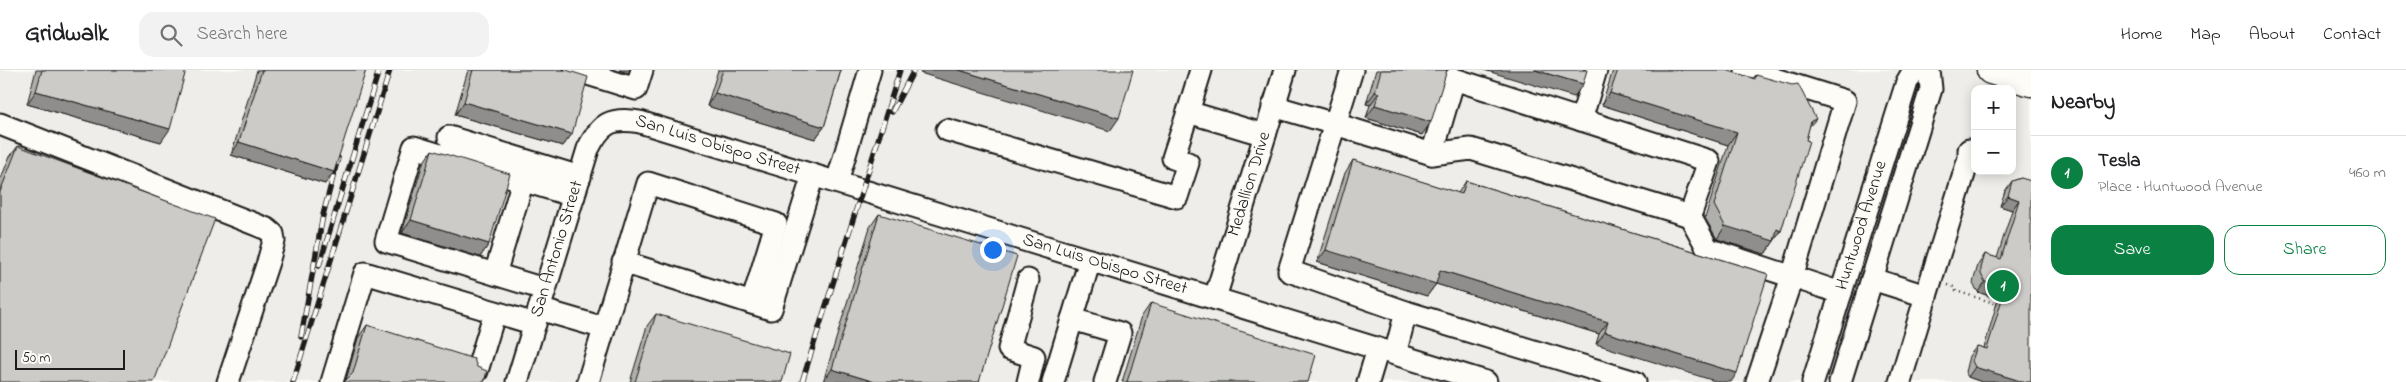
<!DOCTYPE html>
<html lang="en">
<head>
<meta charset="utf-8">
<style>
	body { margin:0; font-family:"Indie Flower",sans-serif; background:#f2f2f2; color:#202124 }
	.controls { position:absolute; right:15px; top:15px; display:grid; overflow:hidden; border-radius:10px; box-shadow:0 2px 12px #0003 }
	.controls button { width:45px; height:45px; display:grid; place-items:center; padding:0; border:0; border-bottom:1px solid #e0e0e0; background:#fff; color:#202124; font:25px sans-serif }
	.scale { position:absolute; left:15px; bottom:12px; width:110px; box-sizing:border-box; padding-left:5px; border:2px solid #1c1c1c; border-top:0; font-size:14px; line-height:18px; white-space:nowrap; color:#1c1c1c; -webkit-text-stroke:4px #fdfcf7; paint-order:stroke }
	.you { position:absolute; left:992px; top:179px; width:18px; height:18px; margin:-12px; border:4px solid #fff; border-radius:50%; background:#1a73e8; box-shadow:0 0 0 8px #1a73e833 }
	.badge { display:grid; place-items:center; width:32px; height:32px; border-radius:50%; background:#0b8043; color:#fff; font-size:16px; font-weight:700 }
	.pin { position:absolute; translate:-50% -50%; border:2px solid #fff; box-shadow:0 1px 5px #0006 }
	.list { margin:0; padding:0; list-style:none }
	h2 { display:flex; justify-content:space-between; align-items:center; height:65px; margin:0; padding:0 20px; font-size:21px }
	h2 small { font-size:16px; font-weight:400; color:#757577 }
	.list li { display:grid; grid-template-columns:32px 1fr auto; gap:15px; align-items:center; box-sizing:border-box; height:75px; padding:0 20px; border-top:1px solid #e0e0e0 }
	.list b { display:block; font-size:19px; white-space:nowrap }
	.list p { margin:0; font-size:16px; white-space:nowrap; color:#757577 }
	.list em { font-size:16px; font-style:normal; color:#757577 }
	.actions { display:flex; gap:10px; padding:15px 20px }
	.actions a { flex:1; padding:11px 0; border:1px solid #0b8043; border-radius:15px; text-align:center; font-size:18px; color:#0b8043 }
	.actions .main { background:#0b8043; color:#fff }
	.icon { flex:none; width:28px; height:28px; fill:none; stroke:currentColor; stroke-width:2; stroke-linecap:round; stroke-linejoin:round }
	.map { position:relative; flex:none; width:2031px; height:312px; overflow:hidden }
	header { display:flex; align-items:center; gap:30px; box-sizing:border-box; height:70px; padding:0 25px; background:#fff; border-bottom:1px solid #e0e0e0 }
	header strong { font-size:24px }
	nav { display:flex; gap:28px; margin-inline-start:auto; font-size:18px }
	.search { width:350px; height:45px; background:#f2f2f2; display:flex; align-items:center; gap:12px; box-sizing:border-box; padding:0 18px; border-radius:15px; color:#757577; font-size:19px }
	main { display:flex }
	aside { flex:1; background:#fff }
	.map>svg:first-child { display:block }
</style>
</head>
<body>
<header>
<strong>Gridwalk</strong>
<div class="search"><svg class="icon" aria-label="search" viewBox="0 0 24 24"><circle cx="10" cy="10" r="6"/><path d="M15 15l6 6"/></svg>Search here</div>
<nav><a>Home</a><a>Map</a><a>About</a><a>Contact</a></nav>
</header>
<main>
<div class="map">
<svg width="2031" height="312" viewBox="0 0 2031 312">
	<rect width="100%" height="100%" fill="#fdfcf7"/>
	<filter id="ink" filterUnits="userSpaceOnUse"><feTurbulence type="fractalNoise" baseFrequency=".02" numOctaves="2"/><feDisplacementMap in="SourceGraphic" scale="10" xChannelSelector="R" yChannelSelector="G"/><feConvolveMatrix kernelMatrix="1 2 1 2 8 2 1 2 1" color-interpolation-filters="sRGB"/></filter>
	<g filter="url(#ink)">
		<path fill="#eeede9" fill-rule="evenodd" d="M0 0H1991L2031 12V312H0ZM1975 19H2012V101H1975Z"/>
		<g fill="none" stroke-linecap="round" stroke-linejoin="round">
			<g stroke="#1c1c1c" stroke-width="25">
				<g id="minor">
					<path d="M575 0 636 19 642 0"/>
					<path d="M1201 0 1188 42 1265 65"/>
					<path d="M1352 0 1335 54 1432 84 1454 9 1709 91 1690 146 1708 179 1841 223"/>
					<path d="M1746 0 1845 31 1792 207 1757 312"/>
					<path d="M1273 36 1335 54 1289 201 1406 242"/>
					<path d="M1581 50 1596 0"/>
					<path d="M0 54 267 159 273 164 274 171 268 192 228 312"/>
					<path d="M947 60 1177 127 1188 93 1173 88 1188 42"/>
					<path d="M449 67 580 107"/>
					<path d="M1432 84 1471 79 1690 146"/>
					<path d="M837 112 870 0"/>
					<path d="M495 204 527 97"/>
					<path d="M1872 209 1926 226 1900 312"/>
					<path d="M1028 210 1009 279 1034 287 1028 312"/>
					<path d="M544 219 386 171 414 77 574 126"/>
					<path d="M1926 226 1969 88V80"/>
					<path id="s1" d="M1215 228 1285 0"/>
					<path d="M752 233 771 239 813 105"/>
					<path d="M539 239 604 258"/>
					<path d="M1072 249 1120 263 1105 312"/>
					<path d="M1395 284 1406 242 1635 312"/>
					<path d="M477 301 495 242"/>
					<path d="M332 312 365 203 535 254"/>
					<path id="s2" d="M517 312 588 79C601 53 611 47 640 52L1486 312"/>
					<path d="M588 312 648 113 776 154 752 233 623 192"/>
					<path d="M1053 312 1090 190"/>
					<path d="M1368 312 1378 279"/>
					<path id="s3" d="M1813 312 1907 12 1914 0"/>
					<path d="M1840 312 1931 19 1929 0"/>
				</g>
			</g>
			<g stroke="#1c1c1c" stroke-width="31">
				<path id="major" d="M1991 0 2031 12"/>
			</g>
			<path stroke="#1c1c1c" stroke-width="2.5" stroke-dasharray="1 4" stroke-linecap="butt" d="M1948 215 1954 217 1956 221 1997 234"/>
			<use href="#minor" stroke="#fdfcf7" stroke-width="21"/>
			<use href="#major" stroke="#fdfcf7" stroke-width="28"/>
			<g stroke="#1c1c1c" stroke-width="5.5">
				<g id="rail">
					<path d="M892 42 914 0"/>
					<path d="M319 196 379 0"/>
					<path d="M301 267 323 145 338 88"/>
					<path d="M293 312 390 0"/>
					<path d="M802 312 900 0"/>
				</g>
			</g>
			<use href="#rail" stroke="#fdfcf7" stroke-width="4" stroke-dasharray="11" stroke-linecap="butt"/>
		</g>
		<g fill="#afafac" stroke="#1c1c1c">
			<path d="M36 0H186L161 72 27 34Z"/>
			<path d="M257 0H366L325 114 231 85Z"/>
			<path d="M468 0H566L572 64 563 76 455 45Z"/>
			<path d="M718 0H841L824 57 815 69 707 36Z"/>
			<path d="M1376 0H1447L1422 65 1366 48 1370 35 1366 34Z"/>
			<path d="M1613 0H1726L1753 8 1756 5 1816 49 1809 57 1806 70 1781 161 1765 184 1717 169 1705 148 1728 75 1602 35Z"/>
			<path d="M18 76 0 312V111L9 88Z"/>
			<path d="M432 80 489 174 480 187 402 163 423 93Z"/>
			<path d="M1353 90 1458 123 1466 111 1768 204 1596 274 1599 264 1436 214 1427 226 1317 192 1345 103Z"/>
			<path d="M2021 108 2031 312H1982L1968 307 1965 302 1969 286 1977 276 1984 278 1998 229 1978 222 1973 214 1974 209 1978 195 1985 184 1997 188 2012 140 2000 136 2005 121 2012 111Z"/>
			<path d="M879 144 979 312H823L870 157Z"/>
			<path d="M1151 233 1308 312H1122L1142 246Z"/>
			<path d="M656 244 782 312H630L647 256Z"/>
			<path d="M367 255 484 312 346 310 358 268Z"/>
		</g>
		<g fill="#8f8e8c" stroke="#1c1c1c">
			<path d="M619 0H630L628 3Z"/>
			<path d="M922 0H959L1119 48 1110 61 920 3Z"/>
			<path d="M1484 0H1535L1583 14 1574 27Z"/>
			<path d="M36 21 170 59 161 72 27 34Z"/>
			<path d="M1375 22 1379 23 1370 35 1366 34Z"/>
			<path d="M715 23 824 57 815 69 707 36Z"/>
			<path d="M1610 23 1737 62 1728 75 1602 35Z"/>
			<path d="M464 32 572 64 563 76 455 45Z"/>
			<path d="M1375 35 1431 52 1422 65 1366 48Z"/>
			<path d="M239 72 334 102 325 114 231 85Z"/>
			<path d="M2008 126 2019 130 2012 140 2000 136Z"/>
			<path d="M411 150 489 174 480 187 402 163Z"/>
			<path d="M1725 156 1777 159 1781 161 1765 184 1717 169Z"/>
			<path d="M1326 180 1440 200 1608 252 1599 264 1436 214 1427 226 1317 192Z"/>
			<path d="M1985 212 2005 219 1998 229 1978 222Z"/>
			<path d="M1605 262 1737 303 1731 312H1718L1596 274Z"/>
			<path d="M1975 297 2024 312H1982L1968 307Z"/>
			<path d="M832 299 875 312H823Z"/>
		</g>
		<g fill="#cccbc8" stroke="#1c1c1c">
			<path d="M42 0H186L170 59 36 21Z"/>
			<path d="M262 0H366L334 102 239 72Z"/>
			<path d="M473 0H566L588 7 572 64 464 32Z"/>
			<path d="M723 0H841L824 57 715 23Z"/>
			<path d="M959 0H1133L1119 48Z"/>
			<path d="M1381 0H1447L1431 52 1375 35 1379 23 1375 22Z"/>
			<path d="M1535 0H1587L1583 14Z"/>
			<path d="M1618 0H1726L1755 9 1756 5 1792 15 1798 14 1816 49 1811 51 1806 70 1809 71 1781 161 1777 159 1774 171 1725 156 1714 135 1737 62 1610 23Z"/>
			<path d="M18 76 215 149 154 312H0V122Z"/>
			<path d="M432 80 510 104 489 174 411 150Z"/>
			<path d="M1353 90 1462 124 1466 111 1768 204 1737 303 1605 262 1608 252 1440 200 1436 214 1326 180Z"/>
			<path d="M2021 108 2031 111V312H2024L1981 299 1975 297 1972 291 1977 276 1987 279 2005 219 1985 212 1981 204V198L1985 184 2001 189 2019 130 2008 126 2012 111Z"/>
			<path d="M879 144 1017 186 979 312H875L832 299Z"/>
			<path d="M1151 233 1316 285 1308 312H1127Z"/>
			<path d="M656 244 790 284 782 312H635Z"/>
			<path d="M367 255 474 289 477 297 487 301 484 312H344L353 303Z"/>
		</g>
	</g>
	<g text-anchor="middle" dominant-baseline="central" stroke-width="4.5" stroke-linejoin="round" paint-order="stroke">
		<g font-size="18" fill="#1c1c1c" stroke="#fdfcf7">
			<text stroke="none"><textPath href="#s2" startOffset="390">San Luis Obispo Street</textPath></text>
			<text stroke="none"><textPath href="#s1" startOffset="119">Medallion Drive</textPath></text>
			<text stroke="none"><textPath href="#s3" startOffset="164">Huntwood Avenue</textPath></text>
			<text stroke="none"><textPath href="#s2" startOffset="139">San Antonio Street</textPath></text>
			<text stroke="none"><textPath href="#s2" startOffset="795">San Luis Obispo Street</textPath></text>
		</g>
	</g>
</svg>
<div class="controls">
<button>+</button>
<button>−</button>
</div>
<div class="scale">50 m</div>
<div class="you"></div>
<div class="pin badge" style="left:2003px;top:216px">1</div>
</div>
<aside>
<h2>Nearby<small></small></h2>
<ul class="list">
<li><span class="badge">1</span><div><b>Tesla</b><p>Place · Huntwood Avenue</p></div><em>460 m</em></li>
</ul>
<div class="actions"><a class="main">Save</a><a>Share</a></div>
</aside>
</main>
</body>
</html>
